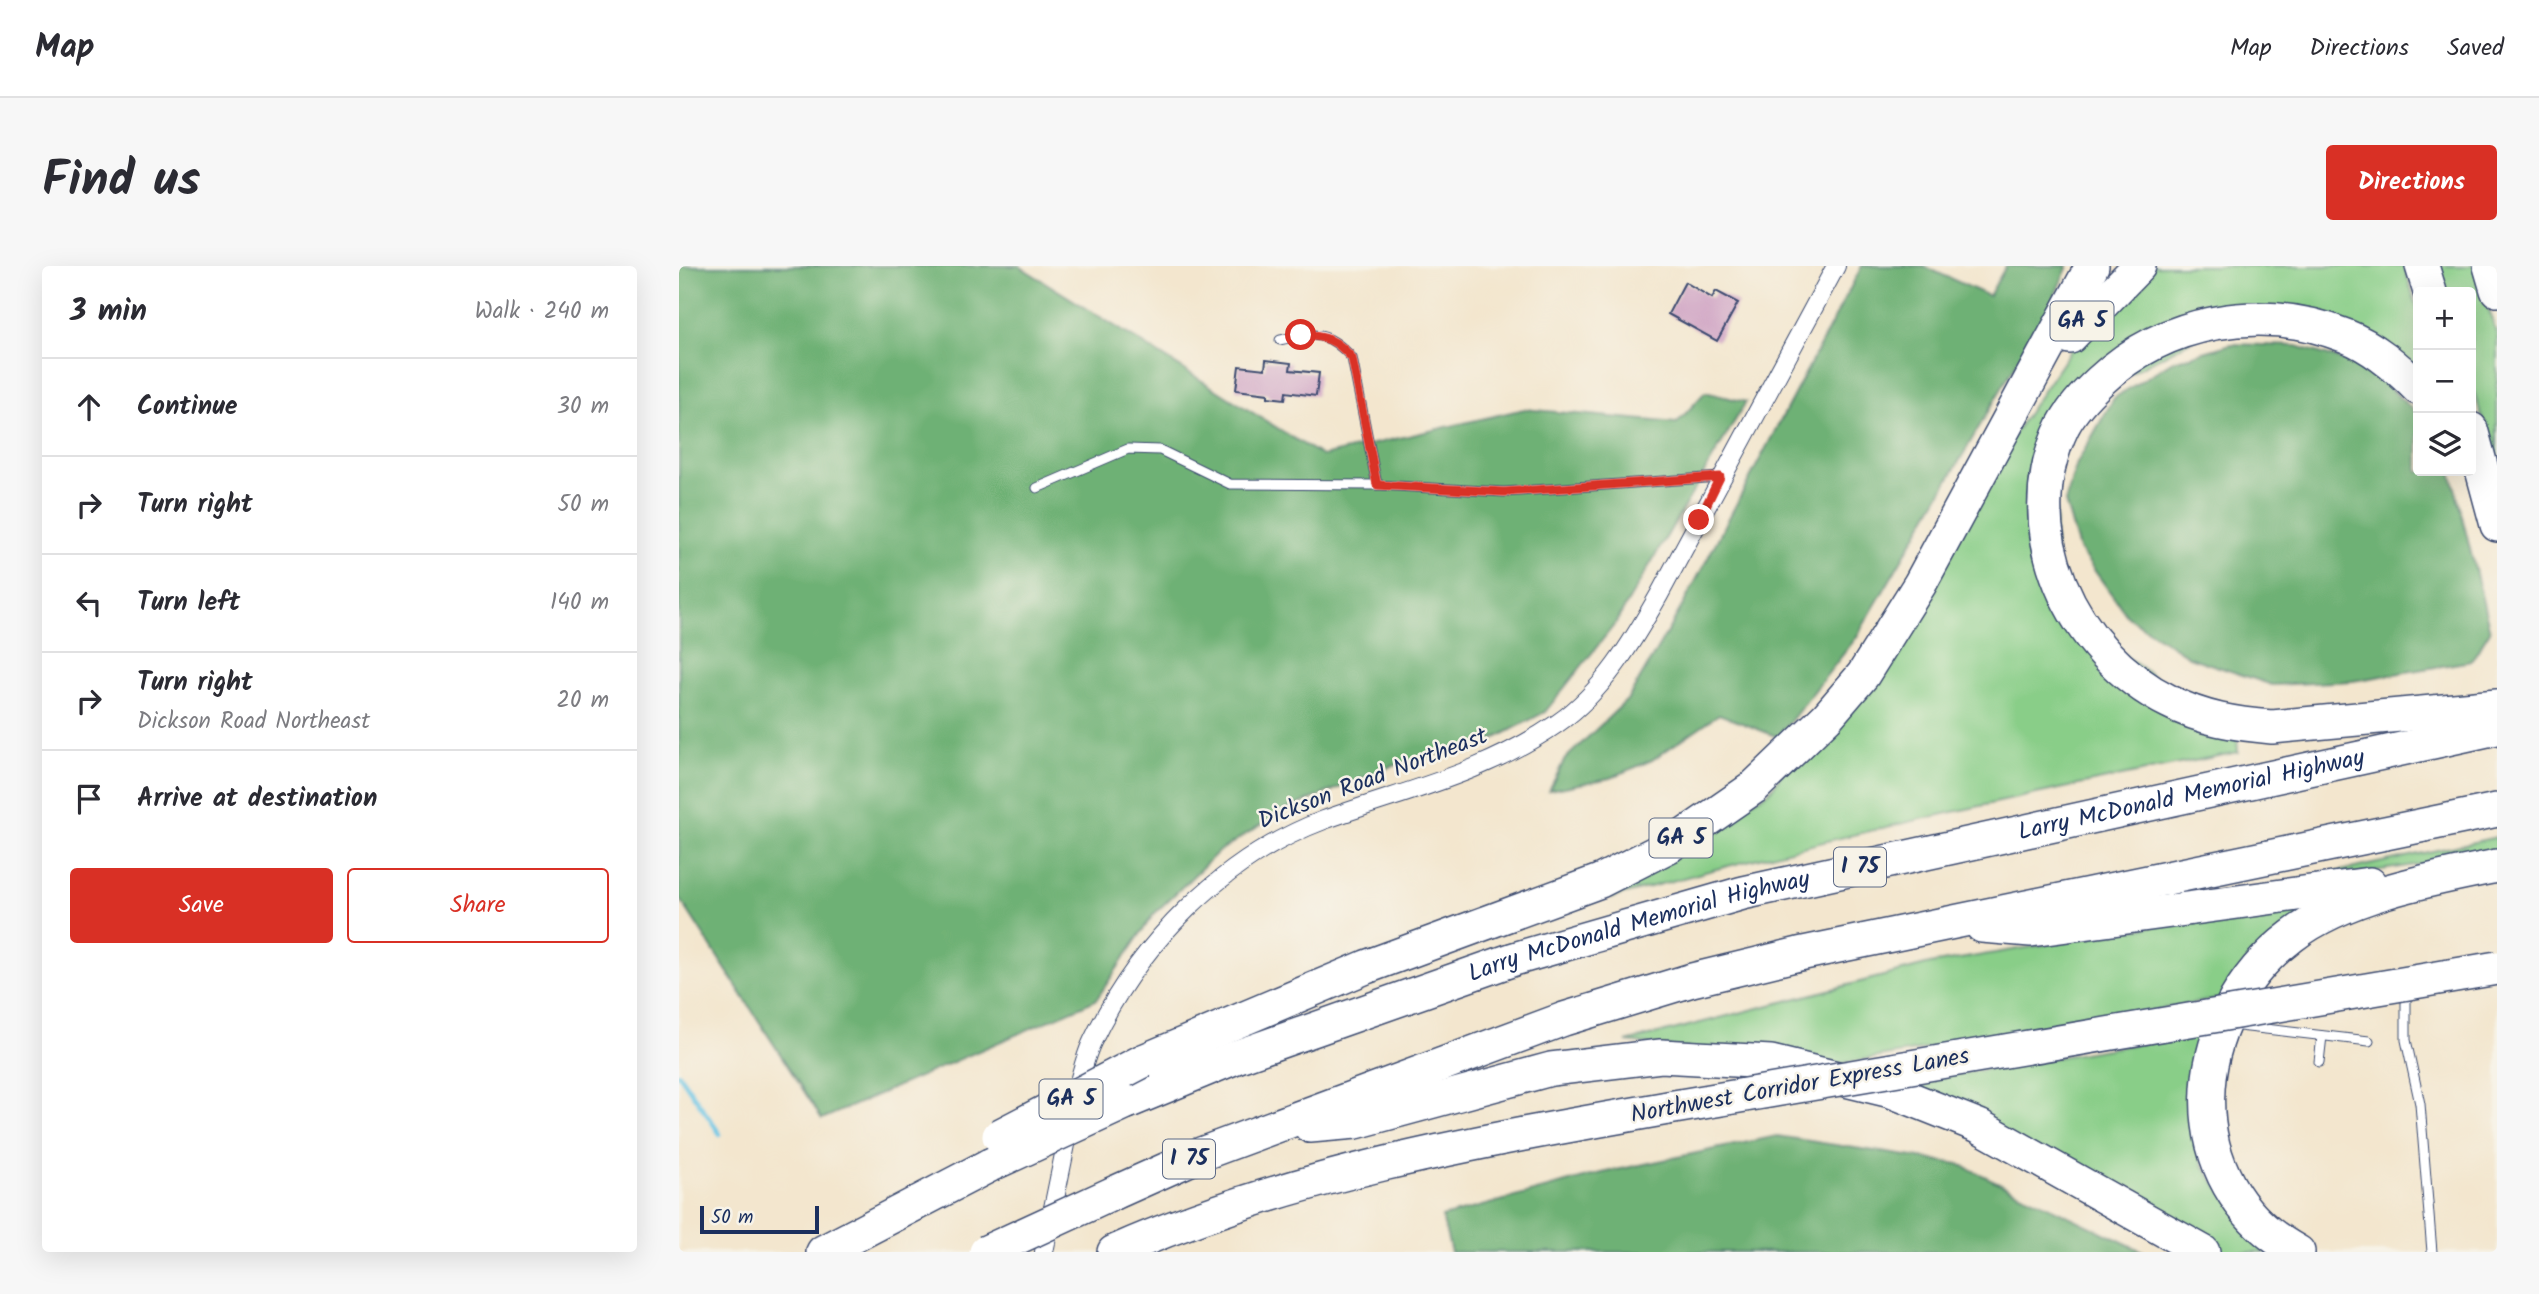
<!DOCTYPE html>
<html lang="en">
<head>
<meta charset="utf-8">
<style>
	body { margin:0; font-family:Kalam,sans-serif; background:#f7f7f7; color:#2b2b33 }
	.controls { position:absolute; right:21px; top:21px; display:grid; overflow:hidden; border-radius:7px; box-shadow:0 7px 28px #0002 }
	.controls button { width:63px; height:63px; display:grid; place-items:center; padding:0; border:0; border-bottom:2px solid #e1e1e2; background:#fff; color:#2b2b33; font:35px sans-serif }
	.scale { position:absolute; left:21px; bottom:18px; width:119px; box-sizing:border-box; padding-left:7px; border:4px solid #1b2f5e; border-top:0; font-size:19px; line-height:24px; white-space:nowrap; color:#1b2f5e; -webkit-text-stroke:5px #f7f3e8; paint-order:stroke }
	.stop { position:absolute; width:21px; height:21px; margin:-16px; border:5px solid #d93025; border-radius:50%; background:#fff }
	.stop.end { background:#d93025; border-color:#fff; box-shadow:0 2px 7px #0008 }
	.list { margin:0; padding:0; list-style:none }
	h2 { display:flex; justify-content:space-between; align-items:center; height:91px; margin:0; padding:0 28px; font-size:30px }
	h2 small { font-size:23px; font-weight:400; color:#7c7c81 }
	.list li { display:grid; grid-template-columns:46px 1fr auto; gap:21px; align-items:center; box-sizing:border-box; height:98px; padding:0 28px; border-top:2px solid #e1e1e2 }
	.list b { display:block; font-size:26px; white-space:nowrap }
	.list p { margin:0; font-size:23px; white-space:nowrap; color:#7c7c81 }
	.list em { font-size:23px; font-style:normal; color:#7c7c81 }
	.actions { display:flex; gap:14px; padding:21px 28px }
	.actions a { flex:1; padding:16px 0; border:2px solid #d93025; border-radius:7px; text-align:center; font-size:24px; color:#d93025 }
	.actions .main { background:#d93025; color:#fff }
	.icon { flex:none; width:38px; height:38px; fill:none; stroke:currentColor; stroke-width:2; stroke-linecap:round; stroke-linejoin:round }
	.map { position:relative; flex:none; width:1818px; height:986px; overflow:hidden; border-radius:7px }
	header { display:flex; align-items:center; gap:42px; box-sizing:border-box; height:98px; padding:0 35px; background:#fff; border-bottom:2px solid #e1e1e2 }
	header strong { font-size:33px }
	nav { display:flex; gap:38px; margin-inline-start:auto; font-size:24px }
	.intro { display:flex; align-items:center; justify-content:space-between; box-sizing:border-box; height:168px; padding:0 42px }
	h1 { margin:0; font-size:49px }
	.button { padding:18px 32px; border-radius:7px; background:#d93025; color:#fff; font-size:24px; font-weight:700 }
	main { display:flex; gap:42px; padding:0 42px }
	aside { flex:1; background:#fff; border-radius:7px; box-shadow:0 7px 28px #0002 }
	.map>svg:first-child { display:block }
</style>
</head>
<body>
<header>
<strong>Map</strong>
<nav><a>Map</a><a>Directions</a><a>Saved</a></nav>
</header>
<div class="intro"><h1>Find us</h1><a class="button">Directions</a></div>
<main>
<aside>
<h2>3 min<small>Walk · 240 m</small></h2>
<ul class="list">
<li><svg class="icon" aria-label="ahead" viewBox="0 0 24 24"><path d="M12 20V5M6 11l6-6 6 6"/></svg><div><b>Continue</b></div><em>30 m</em></li>
<li><svg class="icon" aria-label="right" viewBox="0 0 24 24"><path d="M7 20v-9h11M14 6l5 5-5 5"/></svg><div><b>Turn right</b></div><em>50 m</em></li>
<li><svg class="icon" aria-label="left" viewBox="0 0 24 24"><path d="M17 20v-9H6M10 6l-5 5 5 5"/></svg><div><b>Turn left</b></div><em>140 m</em></li>
<li><svg class="icon" aria-label="right" viewBox="0 0 24 24"><path d="M7 20v-9h11M14 6l5 5-5 5"/></svg><div><b>Turn right</b><p>Dickson Road Northeast</p></div><em>20 m</em></li>
<li><svg class="icon" aria-label="arrive" viewBox="0 0 24 24"><path d="M6 21V4h12l-3 4 3 4H6"/></svg><div><b>Arrive at destination</b></div></li>
</ul>
<div class="actions"><a class="main">Save</a><a>Share</a></div>
</aside>
<div class="map">
<svg width="1818" height="986" viewBox="0 0 1818 986">
	<rect width="100%" height="100%" fill="#f7f3e8"/>
	<filter id="ink" filterUnits="userSpaceOnUse"><feTurbulence type="fractalNoise" baseFrequency=".0143" numOctaves="2"/><feDisplacementMap in="SourceGraphic" scale="14" xChannelSelector="R" yChannelSelector="G"/><feConvolveMatrix kernelMatrix="1 2 1 2 8 2 1 2 1" color-interpolation-filters="sRGB"/></filter>
	<filter id="wash" filterUnits="userSpaceOnUse"><feTurbulence type="fractalNoise" baseFrequency=".00686" numOctaves="4" result="noise"/><feDisplacementMap in="SourceGraphic" scale="28" xChannelSelector="R" yChannelSelector="G"/><feGaussianBlur stdDeviation="1.57" result="paint"/><feColorMatrix in="noise" values="0 0 0 0 0 0 0 0 0 0 0 0 0 0 0 0 0 1.4 0 .05"/><feComposite in="paint" operator="in"/></filter>
	<g filter="url(#wash)">
		<rect width="100%" height="100%" fill="#f3e6ce"/>
		<g fill="#89ce88" stroke="#527e73" stroke-width="2">
			<path d="M1474 0H1725L1739 45V107L1575 41 1378 146 1375 338 1558 471 1559 486C1349 529 1139 572 932 632L931 626 1091 525 1394 81Z"/>
			<path d="M1755 0H1796L1818 70V200L1792 116V26H1763Z"/>
			<path d="M1818 571V587L1641 613 1639 610Z"/>
			<path d="M1652 630 1540 733 1159 798 947 776 1251 698Z"/>
			<path d="M1529 766C1516 808 1507 856 1524 899 1532 917 1582 968 1597 986H1539L1232 816Z"/>
		</g>
		<g fill="#6eb174" stroke="#447069" stroke-width="2">
			<path d="M0 0H340L643 190 845 143 998 157 1026 126 1067 136 936 358 866 446 813 474 713 500 604 545 539 586 474 649 417 734 143 853 0 631Z"/>
			<path d="M1183 0H1244L1310 30 1327 0H1389L1373 36 1177 372 1099 471 1040 448 973 494 931 512 870 524 886 493 949 433 1005 337Z"/>
			<path d="M1552 78 1618 80 1689 102 1735 145 1739 152V205H1772L1811 365 1792 395 1674 415 1593 419 1510 391 1449 351 1400 283 1386 236 1398 197 1435 132 1494 95Z"/>
			<path d="M1098 870 1280 898 1465 986H772L763 951 923 907Z"/>
		</g>
		<g fill="none" stroke-linecap="round" stroke-linejoin="round">
			<path stroke="#67c5e5" stroke-width="4.5" d="M0 808 41 868"/>
		</g>
		<g id="blocks">
			<g fill="#d0a5c4">
				<path d="M1006 16 1033 32 1037 25 1059 37 1038 75 989 48Z"/>
				<path d="M587 94 612 97 611 104 640 107 637 130 607 126 606 133 589 131V128L557 124 560 100 586 103Z"/>
			</g>
		</g>
	</g>
	<g filter="url(#ink)">
		<use href="#blocks" fill-opacity="0" stroke="#3b4a6f" stroke-width="2"/>
		<g fill="none" stroke-linecap="round" stroke-linejoin="round">
			<g stroke="#3b4a6f" stroke-width="11">
				<g id="service">
					<path d="M601 74C634 66 650 65 673 92L698 219"/>
					<path d="M358 222 449 183 481 184 551 218 698 219 825 226 1041 211"/>
					<path d="M1727 735V774L1741 838 1753 986"/>
					<path d="M1560 760 1690 775"/>
					<path d="M1640 796 1643 770"/>
				</g>
			</g>
			<g stroke="#3b4a6f" stroke-width="20">
				<g id="minor">
					<path d="M396 831C401 813 405 793 413 776 459 678 544 592 645 554 728 524 805 508 879 457 924 426 954 375 980 329L1157 0"/>
					<path d="M365 986 391 859"/>
				</g>
			</g>
			<g stroke="#3b4a6f" stroke-width="36">
				<g id="motorway">
					<path d="M1743 0 1751 26"/>
					<path d="M1811 0 1818 24"/>
					<path d="M1391 71 1460 0"/>
					<path d="M1739 122C1718 101 1695 81 1667 70 1583 37 1487 53 1421 115 1407 128 1393 143 1384 160 1334 263 1392 387 1491 436 1523 453 1557 458 1593 461L1818 440"/>
					<path d="M1792 163 1818 259"/>
					<path d="M1303 660 1352 664 1691 618"/>
					<path d="M464 795 687 701 921 615 990 580 1074 522 1148 451 1184 409 1241 318 1413 0"/>
					<path id="s1" d="M448 836 557 791 835 693 1064 627 1818 462"/>
					<path d="M631 860 677 856 872 803 982 790 1092 796 1212 825 1300 860 1524 986"/>
					<path d="M435 927 522 888 885 753 1013 714 1120 688 1818 544"/>
					<path d="M144 986 311 899"/>
					<path d="M435 986C611 908 801 875 989 842"/>
					<path d="M1619 986C1493 918 1506 750 1613 670 1666 629 1753 613 1818 600"/>
				</g>
			</g>
			<use href="#service" stroke="#fff" stroke-width="9"/>
			<use href="#minor" stroke="#fff" stroke-width="18"/>
			<use href="#motorway" stroke="#fff" stroke-width="33"/>
			<g stroke="#3b4a6f" stroke-width="36" stroke-linecap="butt">
				<g id="motorway-bridge">
					<path d="M989 842 1818 702"/>
					<path d="M320 870 464 795"/>
					<path d="M311 899 448 836"/>
					<path d="M307 986 435 927"/>
				</g>
			</g>
			<use href="#motorway-bridge" stroke="#fff" stroke-width="33"/>
		</g>
	</g>
	<g fill="none" stroke-linecap="round" stroke-linejoin="round" filter="url(#ink)">
		<path stroke="#d93025" stroke-width="9" d="M622 69C646 70 657 73 673 92L698 219 825 226 1041 211 1020 254"/>
	</g>
	<g text-anchor="middle" dominant-baseline="central" stroke-width="5" stroke-linejoin="round" paint-order="stroke">
		<g fill="#f7f3e8" stroke="#5d6a87" stroke-width="2">
			<rect x="1371.5" y="35.5" width="63" height="39" rx="5"/>
			<rect x="970.5" y="552.5" width="63" height="39" rx="5"/>
			<rect x="1155" y="581.5" width="52" height="39" rx="5"/>
			<rect x="360.5" y="813.5" width="63" height="39" rx="5"/>
			<rect x="484" y="873.5" width="52" height="39" rx="5"/>
		</g>
		<g font-size="23" font-weight="bold" fill="#1b2f5e">
			<text x="1403" y="55">GA 5</text>
			<text x="1002" y="572">GA 5</text>
			<text x="1181" y="601">I 75</text>
			<text x="392" y="833">GA 5</text>
			<text x="510" y="893">I 75</text>
		</g>
		<g font-size="24" fill="#1b2f5e" stroke="#f7f3e8">
			<text transform="translate(694 513) rotate(-21)">Dickson Road Northeast</text>
			<text stroke="none"><textPath href="#s1" startOffset="1110">Larry McDonald Memorial Highway</textPath></text>
			<text stroke="none"><textPath href="#s1" startOffset="542">Larry McDonald Memorial Highway</textPath></text>
			<text transform="translate(1121 820) rotate(-10)">Northwest Corridor Express Lanes</text>
		</g>
	</g>
</svg>
<div class="controls">
<button>+</button>
<button>−</button>
<button><svg class="icon" aria-label="layers" viewBox="0 0 24 24"><path d="M12 4l9 5-9 5-9-5zM3 14l9 5 9-5"/></svg></button>
</div>
<div class="scale">50 m</div>
<div class="stop" style="left:622px;top:69px"></div>
<div class="stop end" style="left:1020px;top:254px"></div>
</div>
</main>
</body>
</html>
